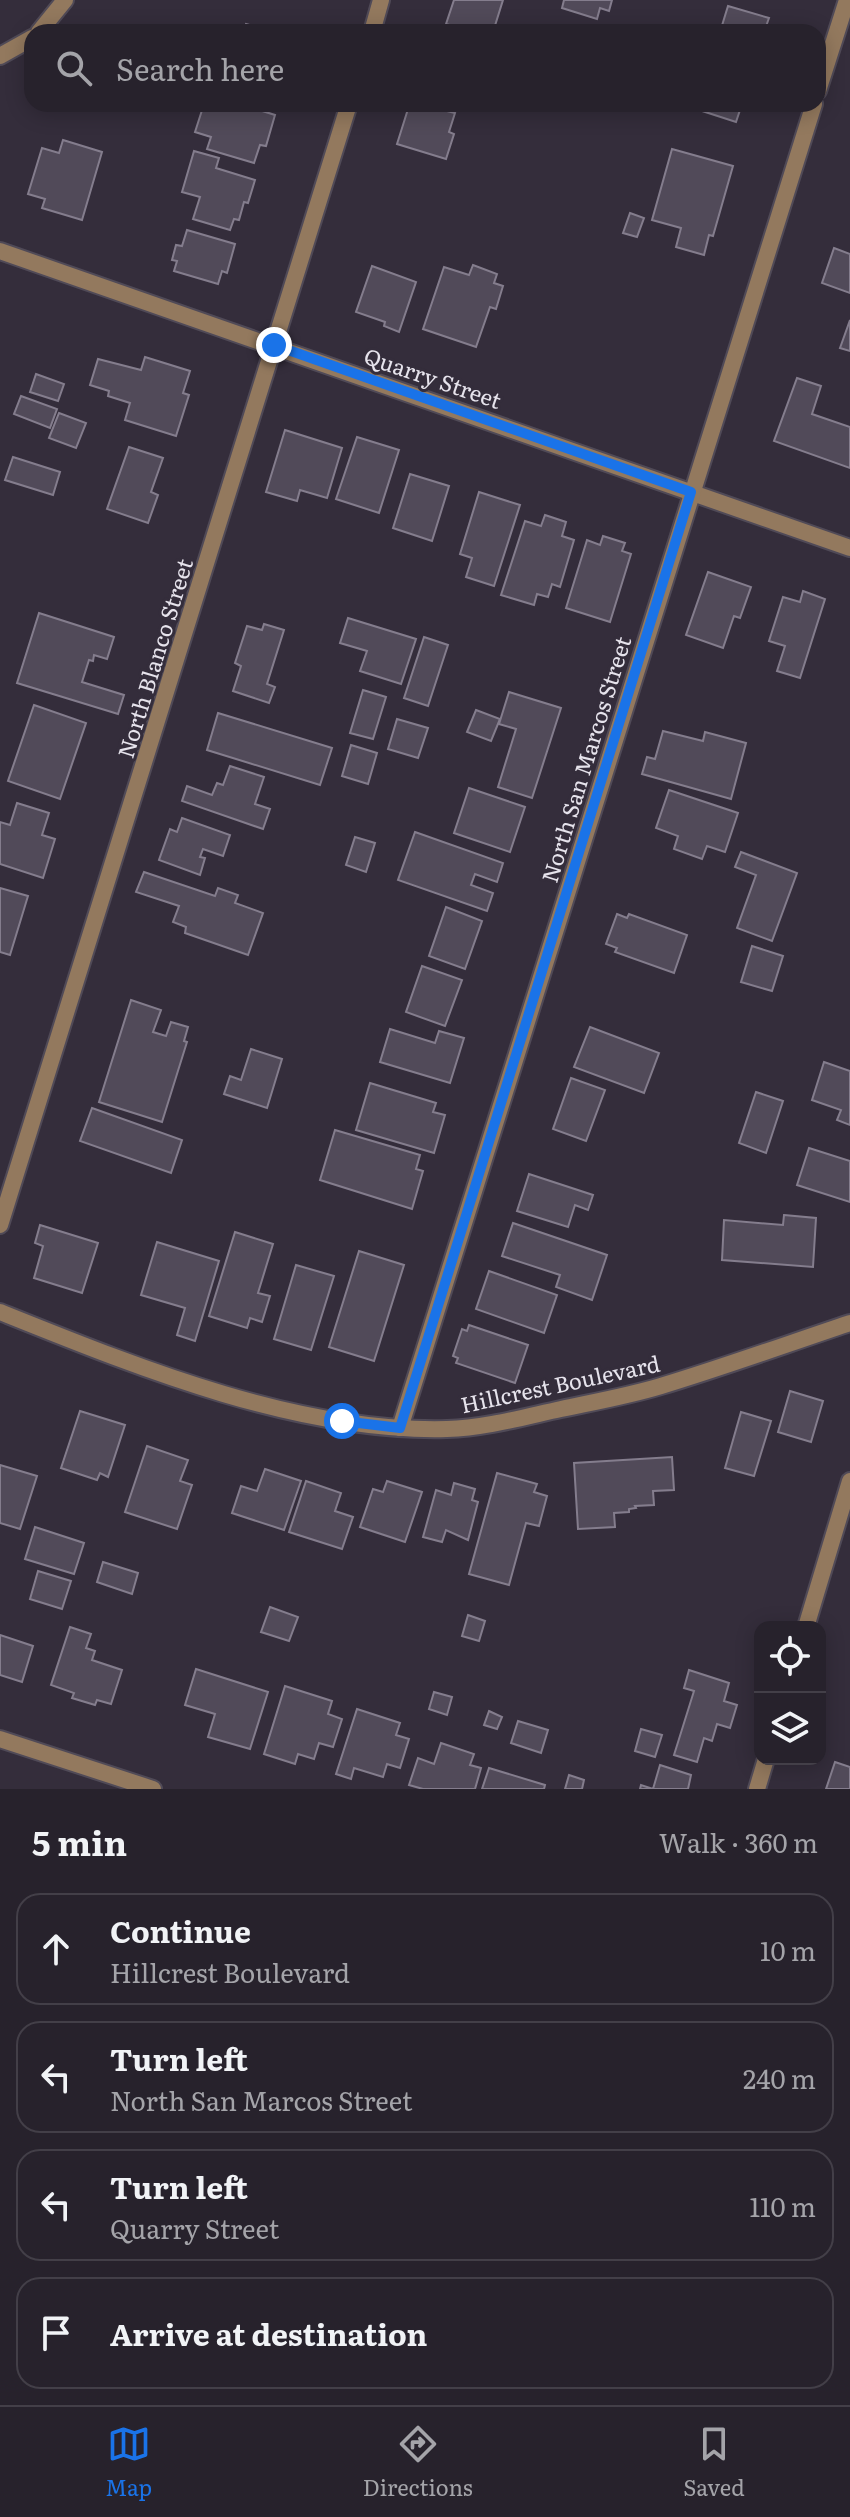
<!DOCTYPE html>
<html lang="en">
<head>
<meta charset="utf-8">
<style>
	body { margin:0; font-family:Literata,serif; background:#332f38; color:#f1f3f6 }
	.controls { position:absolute; right:24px; bottom:24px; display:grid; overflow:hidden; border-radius:16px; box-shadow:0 4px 20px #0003 }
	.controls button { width:72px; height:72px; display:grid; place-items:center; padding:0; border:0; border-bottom:2px solid #433f48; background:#27222c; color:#f1f3f6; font:40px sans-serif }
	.stop { position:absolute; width:24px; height:24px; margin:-18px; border:6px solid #1a73e8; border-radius:50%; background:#fff }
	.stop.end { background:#1a73e8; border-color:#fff; box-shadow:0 2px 8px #0008 }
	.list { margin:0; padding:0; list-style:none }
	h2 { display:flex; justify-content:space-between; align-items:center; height:104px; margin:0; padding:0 32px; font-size:34px }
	h2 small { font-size:26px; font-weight:400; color:#a4a4a9 }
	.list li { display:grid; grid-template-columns:52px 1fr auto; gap:24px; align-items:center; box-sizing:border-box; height:112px; margin:0 16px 16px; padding:0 16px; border:2px solid #433f48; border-radius:24px }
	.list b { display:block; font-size:30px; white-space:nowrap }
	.list p { margin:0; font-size:26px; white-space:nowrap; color:#a4a4a9 }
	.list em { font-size:26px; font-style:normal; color:#a4a4a9 }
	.icon { flex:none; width:44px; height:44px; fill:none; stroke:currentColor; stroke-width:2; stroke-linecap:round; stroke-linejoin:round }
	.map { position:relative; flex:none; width:850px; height:1789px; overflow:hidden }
	.search { position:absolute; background:#27222c; box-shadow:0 4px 20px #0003; left:24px; right:24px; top:24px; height:88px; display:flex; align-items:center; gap:20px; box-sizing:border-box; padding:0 28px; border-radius:24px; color:#a4a4a9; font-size:30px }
	.sheet { height:616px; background:#27222c }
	nav { display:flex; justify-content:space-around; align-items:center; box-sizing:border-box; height:112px; border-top:2px solid #433f48; background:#27222c; font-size:22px; color:#a4a4a9 }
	nav a { display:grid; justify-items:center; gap:4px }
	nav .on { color:#1a73e8 }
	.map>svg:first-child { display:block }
</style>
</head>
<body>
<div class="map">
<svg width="850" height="1789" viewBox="0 0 850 1789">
	<rect width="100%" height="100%" fill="#342d3b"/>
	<g fill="#514a59" stroke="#847d8d" stroke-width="2">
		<path d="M454 0H503L493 32H474L446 24Z"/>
		<path d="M564 0H612L609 11 600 8 597 19 562 8Z"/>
		<path d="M728 6 769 18 764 32H720Z"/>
		<path d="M246 24 274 32H243Z"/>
		<path d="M204 104H240L275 115 266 146 260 145 254 163 207 149 211 137 195 132Z"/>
		<path d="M404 104H449L447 111 455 113 449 132 454 134 446 159 397 144 408 109 403 108Z"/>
		<path d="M697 104H742L736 122 696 109Z"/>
		<path d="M63 140 102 152 82 220 42 208 45 199 28 194 42 148 59 153Z"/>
		<path d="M672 149 733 166 713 236 709 235 704 255 676 247 681 228 652 220Z"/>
		<path d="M194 151 219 158 216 168 255 180 248 203 244 202 239 220 234 219 230 230 193 219 200 197 182 192Z"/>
		<path d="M630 213 644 218 637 237 623 233Z"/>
		<path d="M187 230 235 244 227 273 222 271 218 284 174 271 177 261 172 260 176 245 182 246Z"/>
		<path d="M834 248 850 254V293L822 283Z"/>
		<path d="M473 265 497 274 494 283 503 286 496 309 490 307 476 347 423 329 444 267 469 275Z"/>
		<path d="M372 266 416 282 399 332 384 326 385 322 356 312Z"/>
		<path d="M850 320V351L840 348Z"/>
		<path d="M145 357 190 371 183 393 189 395 176 436 125 420 130 403 108 396 109 391 90 385 98 359 141 370Z"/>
		<path d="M36 374 64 384 58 401 30 392Z"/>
		<path d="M797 378 821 386 812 414 850 427V468L774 441Z"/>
		<path d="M21 396 57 409 50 428 14 414Z"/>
		<path d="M59 413 86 423 76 448 49 438Z"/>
		<path d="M285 430 342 448 327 498 300 490 297 501 266 492Z"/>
		<path d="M357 437 399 450 379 513 336 499Z"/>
		<path d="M129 447 163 458 151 492 158 495 148 523 107 509Z"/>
		<path d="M13 457 60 472 53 495 5 480Z"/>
		<path d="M410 474 449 486 432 541 393 528Z"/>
		<path d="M479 492 520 505 494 586 466 577 472 558 460 554Z"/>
		<path d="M545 515 566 522 562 536 574 540 560 587 552 584 548 597 537 594 534 605 501 595 525 521 541 526Z"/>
		<path d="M603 536 625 543 622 551 631 554 610 622 566 608 587 540 600 545Z"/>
		<path d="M708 572 751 587 740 618 734 616 723 648 686 635Z"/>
		<path d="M803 591 825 599 800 678 777 671 785 646 769 641 783 597 800 602Z"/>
		<path d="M39 613 114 637 107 659 94 655 93 661 89 660 82 682 124 695 118 714 17 683Z"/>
		<path d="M348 618 416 639 401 684 360 671 367 651 340 643Z"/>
		<path d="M264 624 284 630 267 684 275 687 269 703 233 691 241 666 235 663 247 626 262 630Z"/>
		<path d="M424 637 448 645 428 706 404 698Z"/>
		<path d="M363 690 386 697 373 739 350 733Z"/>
		<path d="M509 692 561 708 532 798 498 787 516 729 499 724Z"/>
		<path d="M34 705 86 723 60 799 8 781Z"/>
		<path d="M476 710 500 719 491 741 467 732Z"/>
		<path d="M218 713 332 748 320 785 207 750Z"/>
		<path d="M397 719 428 728 418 758 388 749Z"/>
		<path d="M663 731 703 741 705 732 746 743 731 799 642 774 647 757 655 759Z"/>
		<path d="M351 745 377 753 368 784 342 776Z"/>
		<path d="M230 766 264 777 255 804 270 809 263 829 182 801 187 786 212 795 217 783 223 785Z"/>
		<path d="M469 788 525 807 510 852 454 833Z"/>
		<path d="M669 790 738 813 725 852 707 846 702 859 674 849 678 836 656 828Z"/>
		<path d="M17 803 49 813 42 835 55 839 43 878 0 864V822L10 825Z"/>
		<path d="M182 818 230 835 223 856 203 849 200 857 205 858 200 875 159 860 170 829 177 832Z"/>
		<path d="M415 832 503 863 497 882 475 874 471 885 493 893 487 911 398 880Z"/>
		<path d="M355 837 375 843 366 872 346 865Z"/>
		<path d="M741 852 797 873 772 941 737 928 756 875 735 867Z"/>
		<path d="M144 872 215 896 218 888 238 895 235 903 263 913 248 955 185 933 186 927 173 922 179 906 136 892Z"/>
		<path d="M0 888 28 896 10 955 0 952Z"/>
		<path d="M446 907 482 921 465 969 429 956Z"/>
		<path d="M617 914 627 918 629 914 687 935 674 973 615 952 617 948 606 944Z"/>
		<path d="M752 946 783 956 772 991 741 982Z"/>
		<path d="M422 966 462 980 445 1026 406 1012Z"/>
		<path d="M131 1000 161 1010 153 1032 166 1036 171 1022 188 1027 184 1041 187 1042 162 1122 99 1102Z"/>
		<path d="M590 1027 659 1053 644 1093 574 1067Z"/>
		<path d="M390 1029 435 1043 439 1031 464 1038 450 1083 380 1062Z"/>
		<path d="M251 1049 282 1059 267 1108 224 1094 230 1076 241 1080Z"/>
		<path d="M824 1062 850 1071V1125L837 1120 841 1110 812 1100Z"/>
		<path d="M571 1078 605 1090 586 1141 553 1129Z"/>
		<path d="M370 1083 436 1103 433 1112 445 1115 434 1153 356 1130Z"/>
		<path d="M756 1092 783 1101 766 1153 739 1143Z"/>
		<path d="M92 1108 182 1140 171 1173 80 1141Z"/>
		<path d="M335 1130 420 1155 416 1169 423 1171 412 1209 320 1180Z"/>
		<path d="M809 1148 850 1161V1202L797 1185Z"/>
		<path d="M529 1174 593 1195 588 1210 575 1205 568 1227 517 1211Z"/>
		<path d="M784 1215 816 1218 813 1267 722 1260 724 1220 783 1225Z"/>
		<path d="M513 1223 607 1255 592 1300 556 1287 560 1275 502 1256Z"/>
		<path d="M40 1225 98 1243 82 1293 34 1278 43 1246 35 1243Z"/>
		<path d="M235 1232 273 1244 258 1293 270 1296 262 1322 250 1318 247 1328 209 1316Z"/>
		<path d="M157 1242 219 1261 195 1341 177 1335 185 1308 141 1295Z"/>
		<path d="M359 1251 404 1265 374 1361 329 1347Z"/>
		<path d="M296 1265 334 1276 311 1350 274 1339Z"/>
		<path d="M489 1271 557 1295 544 1333 476 1309Z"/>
		<path d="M469 1325 528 1345 515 1383 456 1363 458 1358 453 1356 462 1329 467 1331Z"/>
		<path d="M790 1391 823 1401 811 1442 778 1432Z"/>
		<path d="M80 1411 125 1425 108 1477 100 1473 97 1480 61 1468Z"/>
		<path d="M741 1412 771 1421 754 1476 725 1468Z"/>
		<path d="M147 1446 188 1460 180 1481 192 1485 177 1529 125 1512Z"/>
		<path d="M672 1457 674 1490 653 1491 654 1505 635 1506 636 1508 629 1509V1512L614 1513 615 1527 578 1529 574 1463Z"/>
		<path d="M0 1465 37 1476 20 1529 0 1523Z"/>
		<path d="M265 1469 301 1481 284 1530 232 1513 241 1486 257 1491Z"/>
		<path d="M497 1473 537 1484 534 1492 547 1496 539 1526 526 1523 509 1585 469 1574Z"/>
		<path d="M306 1481 341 1493 335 1511 353 1517 342 1549 289 1532Z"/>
		<path d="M387 1481 422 1492 405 1542 360 1527 373 1489 383 1492Z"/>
		<path d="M454 1483 475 1489 472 1500 478 1502 468 1540 446 1530 442 1542 423 1537 436 1490 451 1495Z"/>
		<path d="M35 1527 84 1543 74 1574 25 1559Z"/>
		<path d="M103 1562 138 1573 132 1594 97 1582Z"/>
		<path d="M38 1571 71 1581 62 1609 30 1599Z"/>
		<path d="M270 1607 298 1617 289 1641 261 1632Z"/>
		<path d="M468 1615 485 1621 479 1641 462 1636Z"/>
		<path d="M70 1627 91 1634 86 1648 95 1651 92 1660 122 1670 111 1704 97 1700 95 1705 72 1698 74 1693 51 1685Z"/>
		<path d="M0 1635 33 1646 22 1682 0 1675Z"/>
		<path d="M196 1669 268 1692 250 1749 208 1737 215 1714 185 1705Z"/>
		<path d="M689 1670 729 1683 724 1701 737 1705 730 1728 717 1724 712 1741 704 1738 697 1762 674 1755 694 1691 684 1688Z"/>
		<path d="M285 1686 332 1701 328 1714 342 1719 333 1747 319 1743 314 1759 298 1754 295 1764 264 1754Z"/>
		<path d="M434 1692 452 1697 447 1715 429 1709Z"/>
		<path d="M357 1709 400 1723 396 1735 409 1739 400 1768 387 1764 383 1777 354 1768 351 1779 336 1774Z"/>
		<path d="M489 1711 502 1717 497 1729 484 1725Z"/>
		<path d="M518 1721 548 1730 541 1753 511 1743Z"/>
		<path d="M641 1729 662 1735 655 1757 635 1751Z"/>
		<path d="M441 1743 474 1754 470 1765 481 1768 475 1789H423L409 1785 418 1758 434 1764Z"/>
		<path d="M835 1762 850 1767V1789H826Z"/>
		<path d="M660 1765 691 1775 688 1789H640L641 1785 653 1789Z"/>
		<path d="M489 1768 545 1785 544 1789H482Z"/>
		<path d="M569 1775 584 1780 582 1789H565Z"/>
	</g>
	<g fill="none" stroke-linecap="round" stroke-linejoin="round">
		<g stroke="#504a57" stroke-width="20">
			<g id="minor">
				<path d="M39 32 65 0"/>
				<path d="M372 32 381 0"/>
				<path d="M0 56 32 38"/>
				<path d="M818 91 847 0"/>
				<path d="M0 251 850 548"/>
				<path d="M0 1225 349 104"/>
				<path d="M400 1428 814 104"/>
				<path d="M0 1739 153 1789"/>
			</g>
		</g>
		<g stroke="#504a57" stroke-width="20">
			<g id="tertiary">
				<path d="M0 1312C137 1367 298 1433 447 1429 485 1428 524 1417 561 1409 594 1402 628 1396 661 1386 724 1367 787 1344 850 1323"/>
				<path d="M806 1627 850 1481"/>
				<path d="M757 1789 766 1759"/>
			</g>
		</g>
		<use href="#minor" stroke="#93795e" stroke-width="16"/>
		<use href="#tertiary" stroke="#93795e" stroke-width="16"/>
	</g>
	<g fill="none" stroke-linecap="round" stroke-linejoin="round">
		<path stroke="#1a73e8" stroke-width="10" d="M274 345 691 492 400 1428 342 1421"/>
	</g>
	<g text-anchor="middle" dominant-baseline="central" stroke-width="6" stroke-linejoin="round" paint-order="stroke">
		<g font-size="22" fill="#e6e3ec" stroke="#342d3b">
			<text transform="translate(433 377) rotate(19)">Quarry Street</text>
			<text transform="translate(154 658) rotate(-73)">North Blanco Street</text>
			<text transform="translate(585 759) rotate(-73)">North San Marcos Street</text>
			<text transform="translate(560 1383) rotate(-12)">Hillcrest Boulevard</text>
		</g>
	</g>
</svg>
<div class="controls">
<button><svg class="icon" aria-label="locate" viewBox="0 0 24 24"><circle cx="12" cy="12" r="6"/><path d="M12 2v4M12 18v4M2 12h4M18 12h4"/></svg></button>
<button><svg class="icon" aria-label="layers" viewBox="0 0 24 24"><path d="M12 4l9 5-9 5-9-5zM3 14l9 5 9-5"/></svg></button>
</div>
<div class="stop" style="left:342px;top:1421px"></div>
<div class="stop end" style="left:274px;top:345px"></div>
<div class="search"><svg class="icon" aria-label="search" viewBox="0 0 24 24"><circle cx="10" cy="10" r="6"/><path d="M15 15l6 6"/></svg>Search here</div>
</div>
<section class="sheet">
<h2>5 min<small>Walk · 360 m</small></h2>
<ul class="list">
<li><svg class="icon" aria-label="ahead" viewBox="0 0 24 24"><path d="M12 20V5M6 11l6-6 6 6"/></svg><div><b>Continue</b><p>Hillcrest Boulevard</p></div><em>10 m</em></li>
<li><svg class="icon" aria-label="left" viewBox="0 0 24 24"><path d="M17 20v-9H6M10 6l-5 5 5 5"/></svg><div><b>Turn left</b><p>North San Marcos Street</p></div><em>240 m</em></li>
<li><svg class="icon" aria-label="left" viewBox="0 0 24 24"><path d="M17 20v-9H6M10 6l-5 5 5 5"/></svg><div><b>Turn left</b><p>Quarry Street</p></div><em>110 m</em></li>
<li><svg class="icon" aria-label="arrive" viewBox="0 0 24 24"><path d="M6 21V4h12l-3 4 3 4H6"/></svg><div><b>Arrive at destination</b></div></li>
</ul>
</section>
<nav>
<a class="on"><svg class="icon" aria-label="map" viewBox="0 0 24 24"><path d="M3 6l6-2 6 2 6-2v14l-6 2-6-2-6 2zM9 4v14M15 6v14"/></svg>Map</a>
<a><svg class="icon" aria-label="directions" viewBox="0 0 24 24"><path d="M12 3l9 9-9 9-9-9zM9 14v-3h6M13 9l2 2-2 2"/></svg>Directions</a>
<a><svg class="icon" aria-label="saved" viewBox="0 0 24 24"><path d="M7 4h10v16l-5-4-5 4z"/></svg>Saved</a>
</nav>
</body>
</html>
